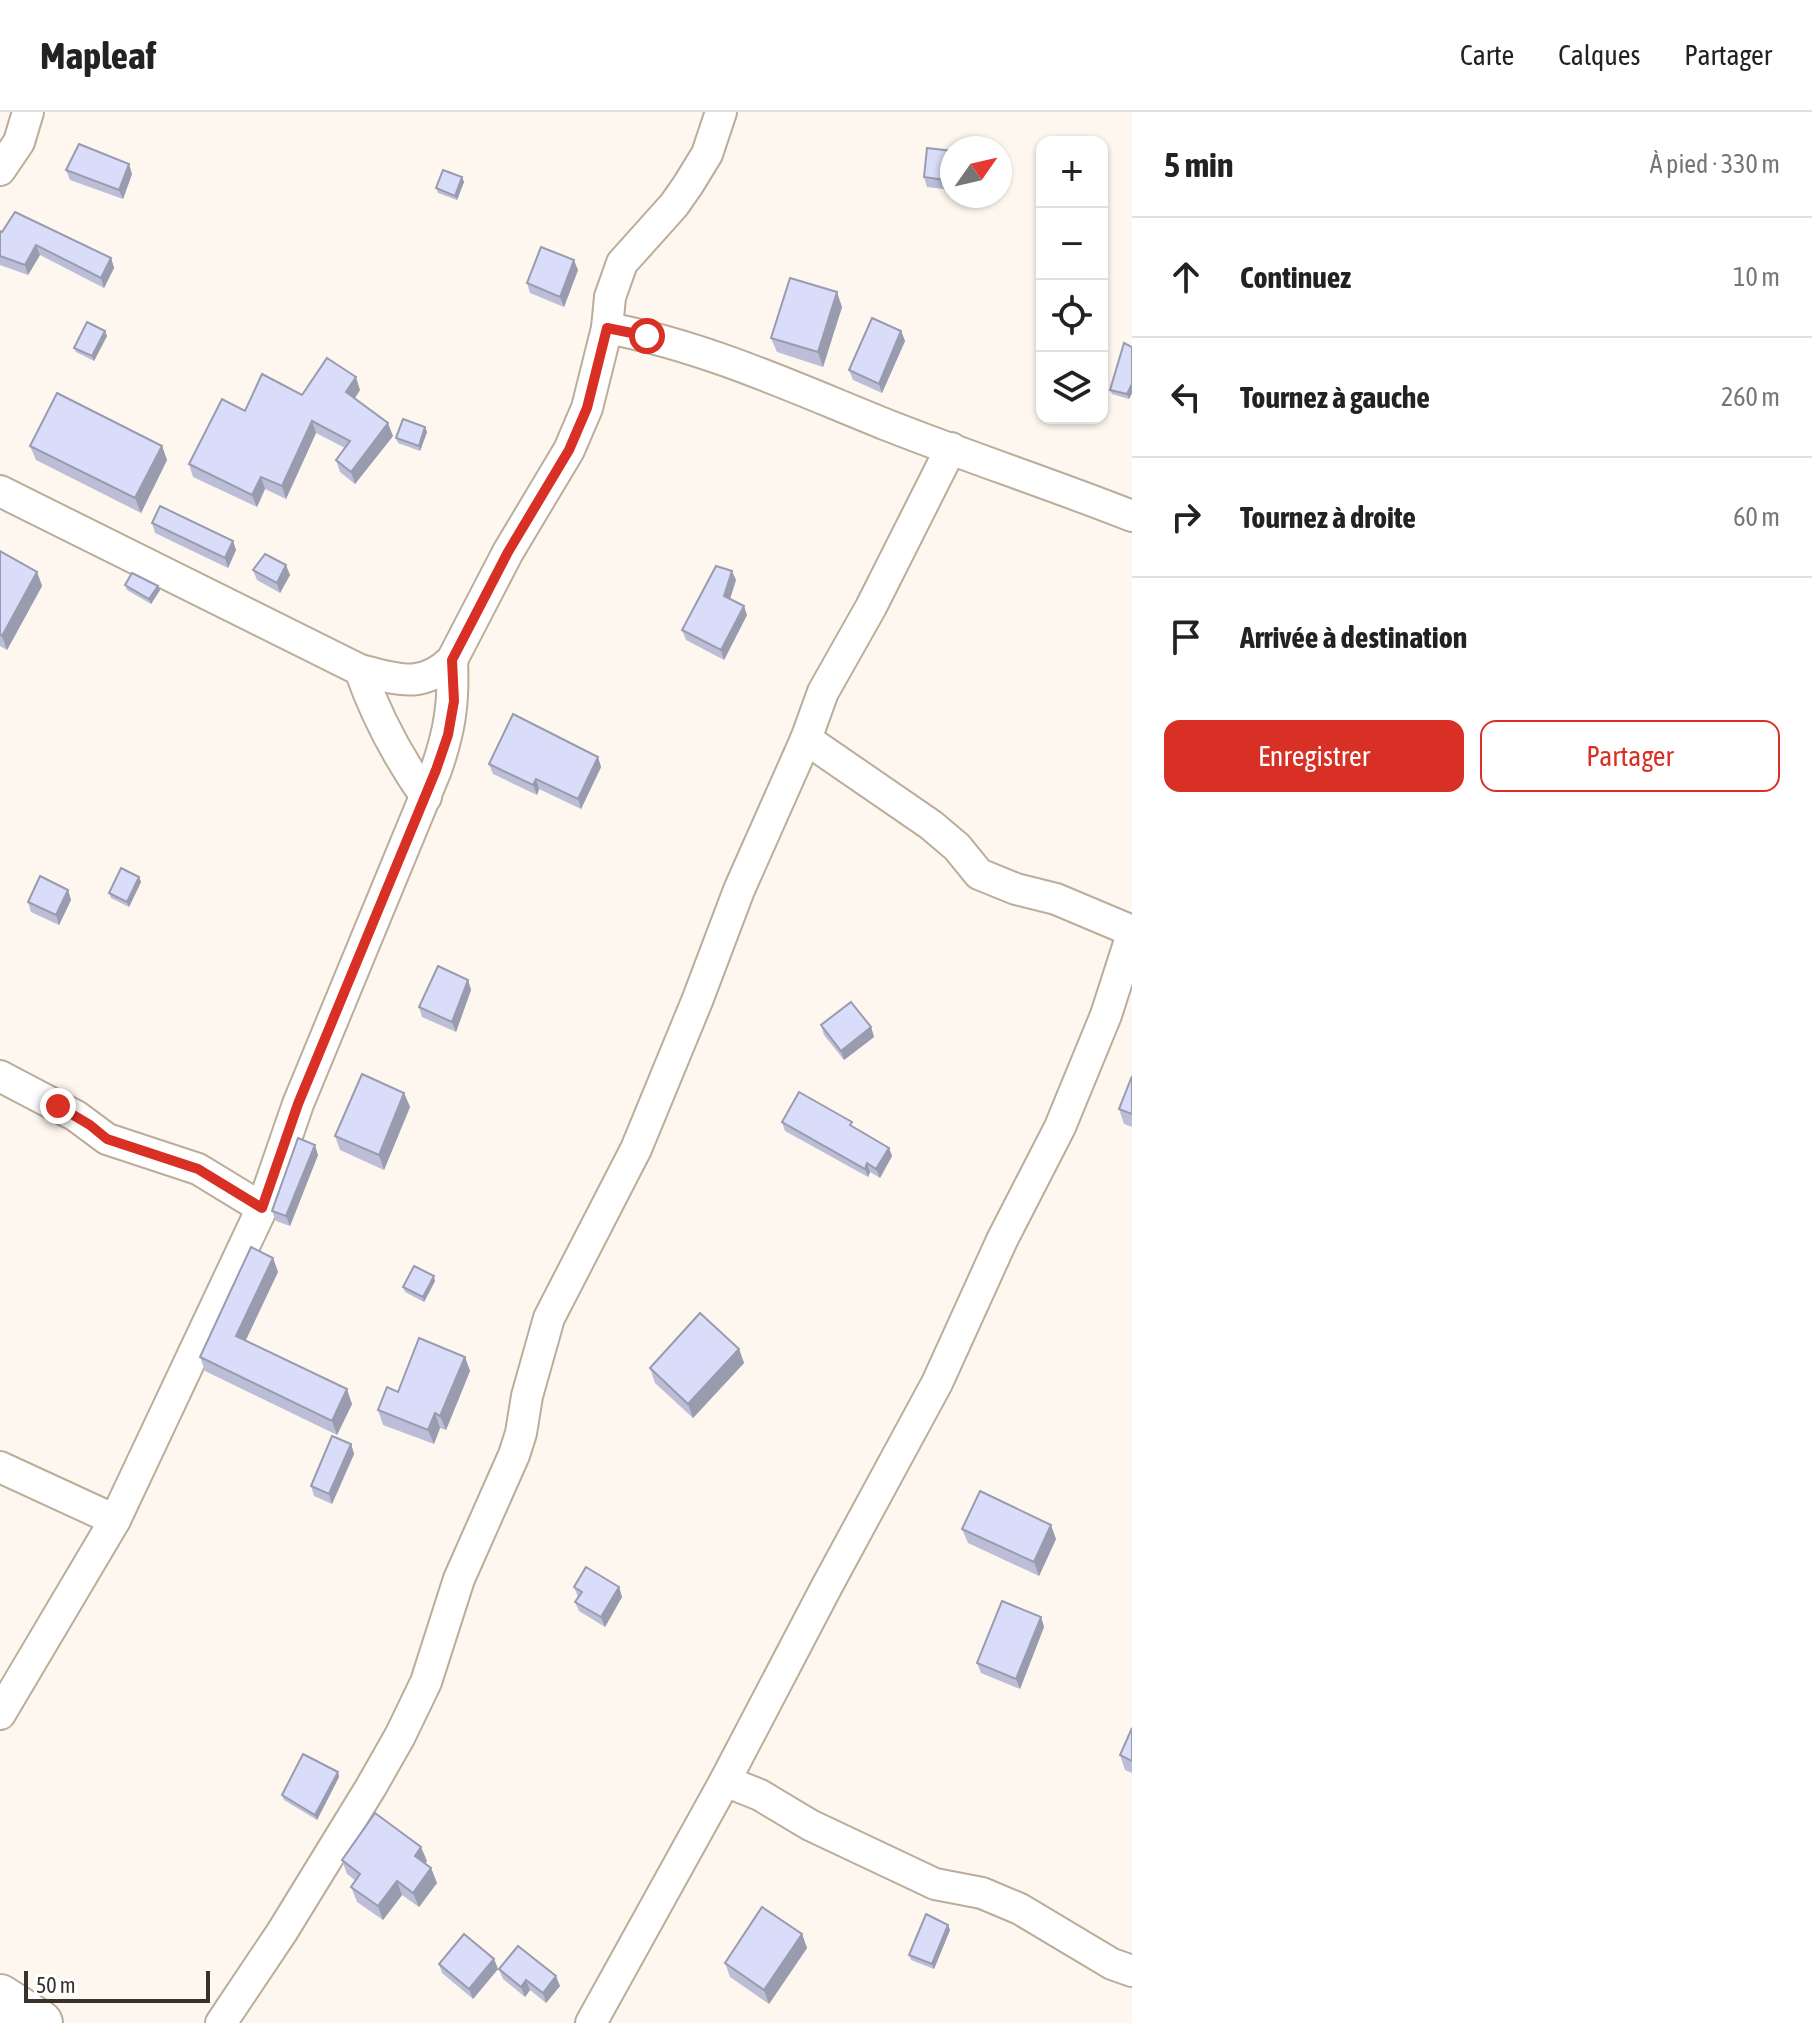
<!DOCTYPE html>
<html lang="fr">
<head>
<meta charset="utf-8">
<style>
	body { margin:0; font-family:"Asap Condensed",sans-serif; background:#f2f2f2; color:#222 }
	.controls { position:absolute; right:24px; top:24px; display:grid; overflow:hidden; border-radius:16px; box-shadow:0 2px 6px #0004 }
	.controls button { width:72px; height:72px; display:grid; place-items:center; padding:0; border:0; border-bottom:2px solid #e0e0e0; background:#fff; color:#222; font:40px sans-serif }
	.compass { position:absolute; left:940px; top:24px; width:72px; height:72px; border-radius:50%; background:#fff; box-shadow:0 2px 6px #0004; rotate:56deg }
	.scale { position:absolute; left:24px; bottom:20px; width:186px; box-sizing:border-box; padding-left:8px; border:4px solid #39322b; border-top:0; font-size:22px; line-height:28px; white-space:nowrap; color:#39322b; -webkit-text-stroke:6px #fff; paint-order:stroke }
	.stop { position:absolute; width:24px; height:24px; margin:-18px; border:6px solid #d93025; border-radius:50%; background:#fff }
	.stop.end { background:#d93025; border-color:#fff; box-shadow:0 2px 8px #0008 }
	.list { margin:0; padding:0; list-style:none }
	h2 { display:flex; justify-content:space-between; align-items:center; height:104px; margin:0; padding:0 32px; font-size:34px }
	h2 small { font-size:26px; font-weight:400; color:#767676 }
	.list li { display:grid; grid-template-columns:52px 1fr auto; gap:24px; align-items:center; box-sizing:border-box; height:120px; padding:0 32px; border-top:2px solid #e0e0e0 }
	.list b { display:block; font-size:30px; white-space:nowrap }
	.list em { font-size:26px; font-style:normal; color:#767676 }
	.actions { display:flex; gap:16px; padding:24px 32px }
	.actions a { flex:1; padding:18px 0; border:2px solid #d93025; border-radius:16px; text-align:center; font-size:28px; color:#d93025 }
	.actions .main { background:#d93025; color:#fff }
	.icon { flex:none; width:44px; height:44px; fill:none; stroke:currentColor; stroke-width:2; stroke-linecap:round; stroke-linejoin:round }
	.map { position:relative; flex:none; width:1132px; height:1911px; overflow:hidden }
	header { display:flex; align-items:center; gap:48px; box-sizing:border-box; height:112px; padding:0 40px; background:#fff; border-bottom:2px solid #e0e0e0 }
	header strong { font-size:38px }
	nav { display:flex; gap:44px; margin-inline-start:auto; font-size:28px }
	main { display:flex }
	aside { flex:1; background:#fff }
	.map>svg:first-child { display:block }
</style>
</head>
<body>
<header>
<strong>Mapleaf</strong>
<nav><a>Carte</a><a>Calques</a><a>Partager</a></nav>
</header>
<main>
<div class="map">
<svg width="1132" height="1911" viewBox="0 0 1132 1911">
	<rect width="100%" height="100%" fill="#fdf7ef"/>
	<g fill="none" stroke-linecap="round" stroke-linejoin="round">
		<g stroke="#bcac9a" stroke-width="34">
			<g id="minor">
				<path d="M0 58 19 30 28 0"/>
				<path d="M607 216C705 234 795 276 887 313 968 345 1051 372 1132 404"/>
				<path d="M0 379 360 558C397 567 421 578 452 548L508 440 569 338 587 296 607 216 610 185 622 151 674 93 688 73 707 42 721 0"/>
				<path d="M360 558C376 604 398 645 426 685"/>
				<path d="M806 627 931 713 957 735 979 762 1016 777 1056 787 1132 819"/>
				<path d="M0 964 76 1004 107 1027 198 1057 262 1096"/>
				<path d="M0 1355 115 1408"/>
				<path d="M0 1602 115 1408 262 1096 298 992 436 658C450 618 454 590 452 548"/>
				<path d="M725 1669 760 1683 810 1713 935 1772 982 1781 1020 1797 1112 1852 1132 1859"/>
				<path d="M221 1911 282 1820 371 1675 400 1624 426 1570 459 1467 514 1343 521 1321 527 1284 549 1206 636 1037 697 889 739 778 806 627 823 580 871 495 951 336"/>
				<path d="M591 1911 725 1669 827 1474 937 1271 1002 1128 1060 1015 1106 903 1132 822"/>
			</g>
		</g>
		<g stroke="#bcac9a" stroke-width="48">
			<path id="trunk" d="M0 1885 40 1911"/>
		</g>
		<use href="#minor" stroke="#fff" stroke-width="30"/>
		<use href="#trunk" stroke="#fff" stroke-width="44"/>
	</g>
	<g fill="#bbbed6">
		<path d="M952 39V78L927 75 924 65Z"/>
		<path d="M66 58 132 62 123 87 70 68Z"/>
		<path d="M462 65 464 70 457 88 438 81 436 76Z"/>
		<path d="M0 119 111 146 114 156 104 176 40 143 28 163 0 153Z"/>
		<path d="M578 158 564 195 530 181 527 171Z"/>
		<path d="M842 195 823 255 777 240 771 226Z"/>
		<path d="M105 219 107 224 94 249 76 240 74 236Z"/>
		<path d="M901 219 905 229 882 281 853 268 849 258Z"/>
		<path d="M1132 235V281L1129 287 1112 282 1110 278Z"/>
		<path d="M360 278 355 286 393 324 355 372 340 360 336 348 345 336 316 321 286 387 265 377 257 395 193 365 189 352 245 299 302 283Z"/>
		<path d="M427 320 420 339 398 331 396 326Z"/>
		<path d="M30 334H162L167 348 141 401 36 348Z"/>
		<path d="M152 411 233 429 236 438 228 456 155 421Z"/>
		<path d="M0 439 37 460 42 474 7 538 0 534Z"/>
		<path d="M253 458 290 463 280 481 257 468Z"/>
		<path d="M736 468 730 487 747 503 724 548 686 528 682 518Z"/>
		<path d="M125 473 160 478 151 492 127 478Z"/>
		<path d="M598 645 601 655 581 697 539 677 537 683 493 662 489 652Z"/>
		<path d="M139 765 141 770 129 795 111 786 109 781Z"/>
		<path d="M68 778 71 788 59 813 31 800 28 790Z"/>
		<path d="M468 868 471 878 456 920 422 905 419 895Z"/>
		<path d="M821 913 871 915 874 925 844 948 824 923Z"/>
		<path d="M1132 964V1015L1124 1012 1119 997Z"/>
		<path d="M404 981 410 995 384 1058 340 1038 335 1024Z"/>
		<path d="M782 1010 855 1016 889 1036 892 1044 880 1066 870 1060 868 1065 785 1019Z"/>
		<path d="M318 1043 290 1114 276 1109 272 1099Z"/>
		<path d="M273 1146 278 1160 246 1228 352 1292 337 1323 205 1259 200 1245Z"/>
		<path d="M435 1169 424 1190 405 1180 403 1175Z"/>
		<path d="M739 1237 744 1251 693 1306 655 1271 650 1256Z"/>
		<path d="M465 1245 470 1259 446 1318 440 1316 434 1332 383 1313 378 1298 398 1280Z"/>
		<path d="M351 1332 354 1342 332 1392 314 1384 311 1374Z"/>
		<path d="M962 1417 1056 1427 1039 1464 968 1431Z"/>
		<path d="M574 1475H619L622 1485 605 1515 579 1499 575 1490 578 1485Z"/>
		<path d="M1041 1505 1044 1515 1020 1577 981 1561 977 1551Z"/>
		<path d="M1132 1616V1661L1125 1658 1120 1643Z"/>
		<path d="M338 1660 339 1665 317 1708 284 1688 282 1683Z"/>
		<path d="M342 1748 427 1749 425 1752 431 1756 437 1771 419 1795 402 1783 383 1808 357 1790 351 1775 356 1769 347 1762Z"/>
		<path d="M948 1813 950 1818 934 1857 911 1848 909 1843Z"/>
		<path d="M802 1822 807 1836 769 1892 730 1865 725 1851Z"/>
		<path d="M494 1847 498 1857 473 1887 442 1861 439 1852Z"/>
		<path d="M499 1857 560 1874 546 1891 530 1878 525 1885 503 1867Z"/>
	</g>
	<g fill="#999bae">
		<path d="M129 52 132 62 123 87 119 78Z"/>
		<path d="M462 65 464 70 457 88 455 84Z"/>
		<path d="M36 133 40 143 28 163 25 153Z"/>
		<path d="M111 146 114 156 104 176 101 166Z"/>
		<path d="M574 148 578 158 564 195 560 185Z"/>
		<path d="M837 180 842 195 823 255 818 240Z"/>
		<path d="M105 219 107 224 94 249 92 244Z"/>
		<path d="M901 219 905 229 882 281 879 272Z"/>
		<path d="M356 265 360 278 351 292 346 280Z"/>
		<path d="M1132 272V281L1129 287 1127 282Z"/>
		<path d="M312 309 316 321 286 387 282 374Z"/>
		<path d="M388 311 393 324 355 372 351 360Z"/>
		<path d="M425 315 427 320 420 339 419 334Z"/>
		<path d="M162 334 167 348 141 401 135 386Z"/>
		<path d="M261 365 265 377 257 395 252 383Z"/>
		<path d="M233 429 236 438 228 456 225 446Z"/>
		<path d="M286 453 290 463 280 481 277 471Z"/>
		<path d="M732 459 736 468 728 493 724 484Z"/>
		<path d="M37 460 42 474 7 538 2 524Z"/>
		<path d="M158 474 160 478 151 492 149 487Z"/>
		<path d="M744 494 747 503 724 548 721 538Z"/>
		<path d="M598 645 601 655 581 697 578 687Z"/>
		<path d="M536 667 539 677 537 683 533 673Z"/>
		<path d="M139 765 141 770 129 795 127 790Z"/>
		<path d="M68 778 71 788 59 813 56 803Z"/>
		<path d="M468 868 471 878 456 920 452 910Z"/>
		<path d="M871 915 874 925 844 948 841 939Z"/>
		<path d="M404 981 410 995 384 1058 379 1043Z"/>
		<path d="M315 1033 318 1043 290 1114 286 1104Z"/>
		<path d="M889 1036 892 1044 880 1066 876 1057Z"/>
		<path d="M867 1051 870 1060 868 1065 865 1057Z"/>
		<path d="M273 1146 278 1160 241 1238 236 1224Z"/>
		<path d="M434 1164 435 1169 424 1190 423 1185Z"/>
		<path d="M739 1237 744 1251 693 1306 688 1292Z"/>
		<path d="M465 1245 470 1259 446 1318 440 1304Z"/>
		<path d="M347 1277 352 1292 337 1323 332 1309Z"/>
		<path d="M435 1301 440 1316 434 1332 428 1318Z"/>
		<path d="M351 1332 354 1342 332 1392 329 1382Z"/>
		<path d="M1051 1413 1056 1427 1039 1464 1034 1450Z"/>
		<path d="M619 1475 622 1485 605 1515 601 1505Z"/>
		<path d="M1041 1505 1044 1515 1020 1577 1016 1567Z"/>
		<path d="M338 1660 339 1665 317 1708 315 1703Z"/>
		<path d="M421 1735 427 1749 420 1759 415 1744Z"/>
		<path d="M431 1756 437 1771 419 1795 413 1781Z"/>
		<path d="M397 1769 402 1783 383 1808 378 1794Z"/>
		<path d="M948 1813 950 1818 934 1857 932 1852Z"/>
		<path d="M802 1822 807 1836 769 1892 764 1878Z"/>
		<path d="M494 1847 498 1857 473 1887 469 1877Z"/>
		<path d="M556 1864 560 1874 546 1891 543 1881Z"/>
		<path d="M526 1868 530 1878 525 1885 521 1875Z"/>
	</g>
	<g fill="#daddf9" stroke="#999bae" stroke-width="2">
		<path d="M79 32 129 52 119 78 66 58Z"/>
		<path d="M927 36 952 39V69L924 65Z"/>
		<path d="M443 58 462 65 455 84 436 76Z"/>
		<path d="M15 100 111 146 101 166 36 133 25 153 0 144V119L2 120Z"/>
		<path d="M541 135 574 148 560 185 527 171Z"/>
		<path d="M790 166 837 180 818 240 771 226Z"/>
		<path d="M872 206 901 219 879 272 849 258Z"/>
		<path d="M87 210 105 219 92 244 74 236Z"/>
		<path d="M1124 231 1132 235V272L1127 282 1110 278Z"/>
		<path d="M327 246 356 265 346 280 388 311 351 360 336 348 350 329 312 309 282 374 261 365 252 383 189 352 222 287 245 299 262 262 302 283Z"/>
		<path d="M57 281 162 334 135 386 30 334Z"/>
		<path d="M403 307 425 315 419 334 396 326Z"/>
		<path d="M160 394 233 429 225 446 152 411Z"/>
		<path d="M0 439 37 460 2 524 0 522Z"/>
		<path d="M265 442 286 453 277 471 253 458Z"/>
		<path d="M716 454 732 459 724 484 744 494 721 538 682 518Z"/>
		<path d="M132 461 158 474 149 487 125 473Z"/>
		<path d="M513 602 598 645 578 687 536 667 533 673 489 652Z"/>
		<path d="M121 756 139 765 127 790 109 781Z"/>
		<path d="M40 764 68 778 56 803 28 790Z"/>
		<path d="M438 854 468 868 452 910 419 895Z"/>
		<path d="M851 890 871 915 841 939 821 913Z"/>
		<path d="M362 962 404 981 379 1043 335 1024Z"/>
		<path d="M1132 964V1002L1119 997Z"/>
		<path d="M799 980 852 1010 850 1013 889 1036 876 1057 867 1051 865 1057 782 1010Z"/>
		<path d="M298 1026 315 1033 286 1104 272 1099Z"/>
		<path d="M251 1135 273 1146 236 1224 347 1277 332 1309 200 1245Z"/>
		<path d="M414 1154 434 1164 423 1185 403 1175Z"/>
		<path d="M700 1201 739 1237 688 1292 650 1256Z"/>
		<path d="M419 1226 465 1245 440 1304 435 1301 428 1318 378 1298 387 1275 398 1280Z"/>
		<path d="M332 1324 351 1332 329 1382 311 1374Z"/>
		<path d="M980 1379 1051 1413 1034 1450 962 1417Z"/>
		<path d="M586 1455 619 1475 601 1505 575 1490 582 1480 574 1475Z"/>
		<path d="M1002 1489 1041 1505 1016 1567 977 1551Z"/>
		<path d="M1132 1616V1649L1120 1643Z"/>
		<path d="M303 1642 338 1660 315 1703 282 1683Z"/>
		<path d="M375 1701 421 1735 415 1744 431 1756 413 1781 397 1769 378 1794 351 1775 360 1762 342 1748Z"/>
		<path d="M762 1795 802 1822 764 1878 725 1851Z"/>
		<path d="M926 1802 948 1813 932 1852 909 1843Z"/>
		<path d="M464 1822 494 1847 469 1877 439 1852Z"/>
		<path d="M518 1834 556 1864 543 1881 526 1868 521 1875 499 1857Z"/>
	</g>
	<g fill="none" stroke-linecap="round" stroke-linejoin="round">
		<path stroke="#d93025" stroke-width="10" d="M58 994 90 1013 107 1027 198 1057 262 1096 298 992 436 658 448 623 454 589 452 548 508 440 569 338 587 296 607 216 647 224"/>
	</g>
</svg>
<div class="controls">
<button>+</button>
<button>−</button>
<button><svg class="icon" aria-label="locate" viewBox="0 0 24 24"><circle cx="12" cy="12" r="6"/><path d="M12 2v4M12 18v4M2 12h4M18 12h4"/></svg></button>
<button><svg class="icon" aria-label="layers" viewBox="0 0 24 24"><path d="M12 4l9 5-9 5-9-5zM3 14l9 5 9-5"/></svg></button>
</div>
<svg class="compass" viewBox="-18 -18 36 36"><path d="M0-13l5 13h-10z" fill="#e53935"/><path d="M0 13l5-13h-10z" fill="#767676"/></svg>
<div class="scale">50 m</div>
<div class="stop" style="left:647px;top:224px"></div>
<div class="stop end" style="left:58px;top:994px"></div>
</div>
<aside>
<h2>5 min<small>À pied · 330 m</small></h2>
<ul class="list">
<li><svg class="icon" aria-label="ahead" viewBox="0 0 24 24"><path d="M12 20V5M6 11l6-6 6 6"/></svg><div><b>Continuez</b></div><em>10 m</em></li>
<li><svg class="icon" aria-label="left" viewBox="0 0 24 24"><path d="M17 20v-9H6M10 6l-5 5 5 5"/></svg><div><b>Tournez à gauche</b></div><em>260 m</em></li>
<li><svg class="icon" aria-label="right" viewBox="0 0 24 24"><path d="M7 20v-9h11M14 6l5 5-5 5"/></svg><div><b>Tournez à droite</b></div><em>60 m</em></li>
<li><svg class="icon" aria-label="arrive" viewBox="0 0 24 24"><path d="M6 21V4h12l-3 4 3 4H6"/></svg><div><b>Arrivée à destination</b></div></li>
</ul>
<div class="actions"><a class="main">Enregistrer</a><a>Partager</a></div>
</aside>
</main>
</body>
</html>
